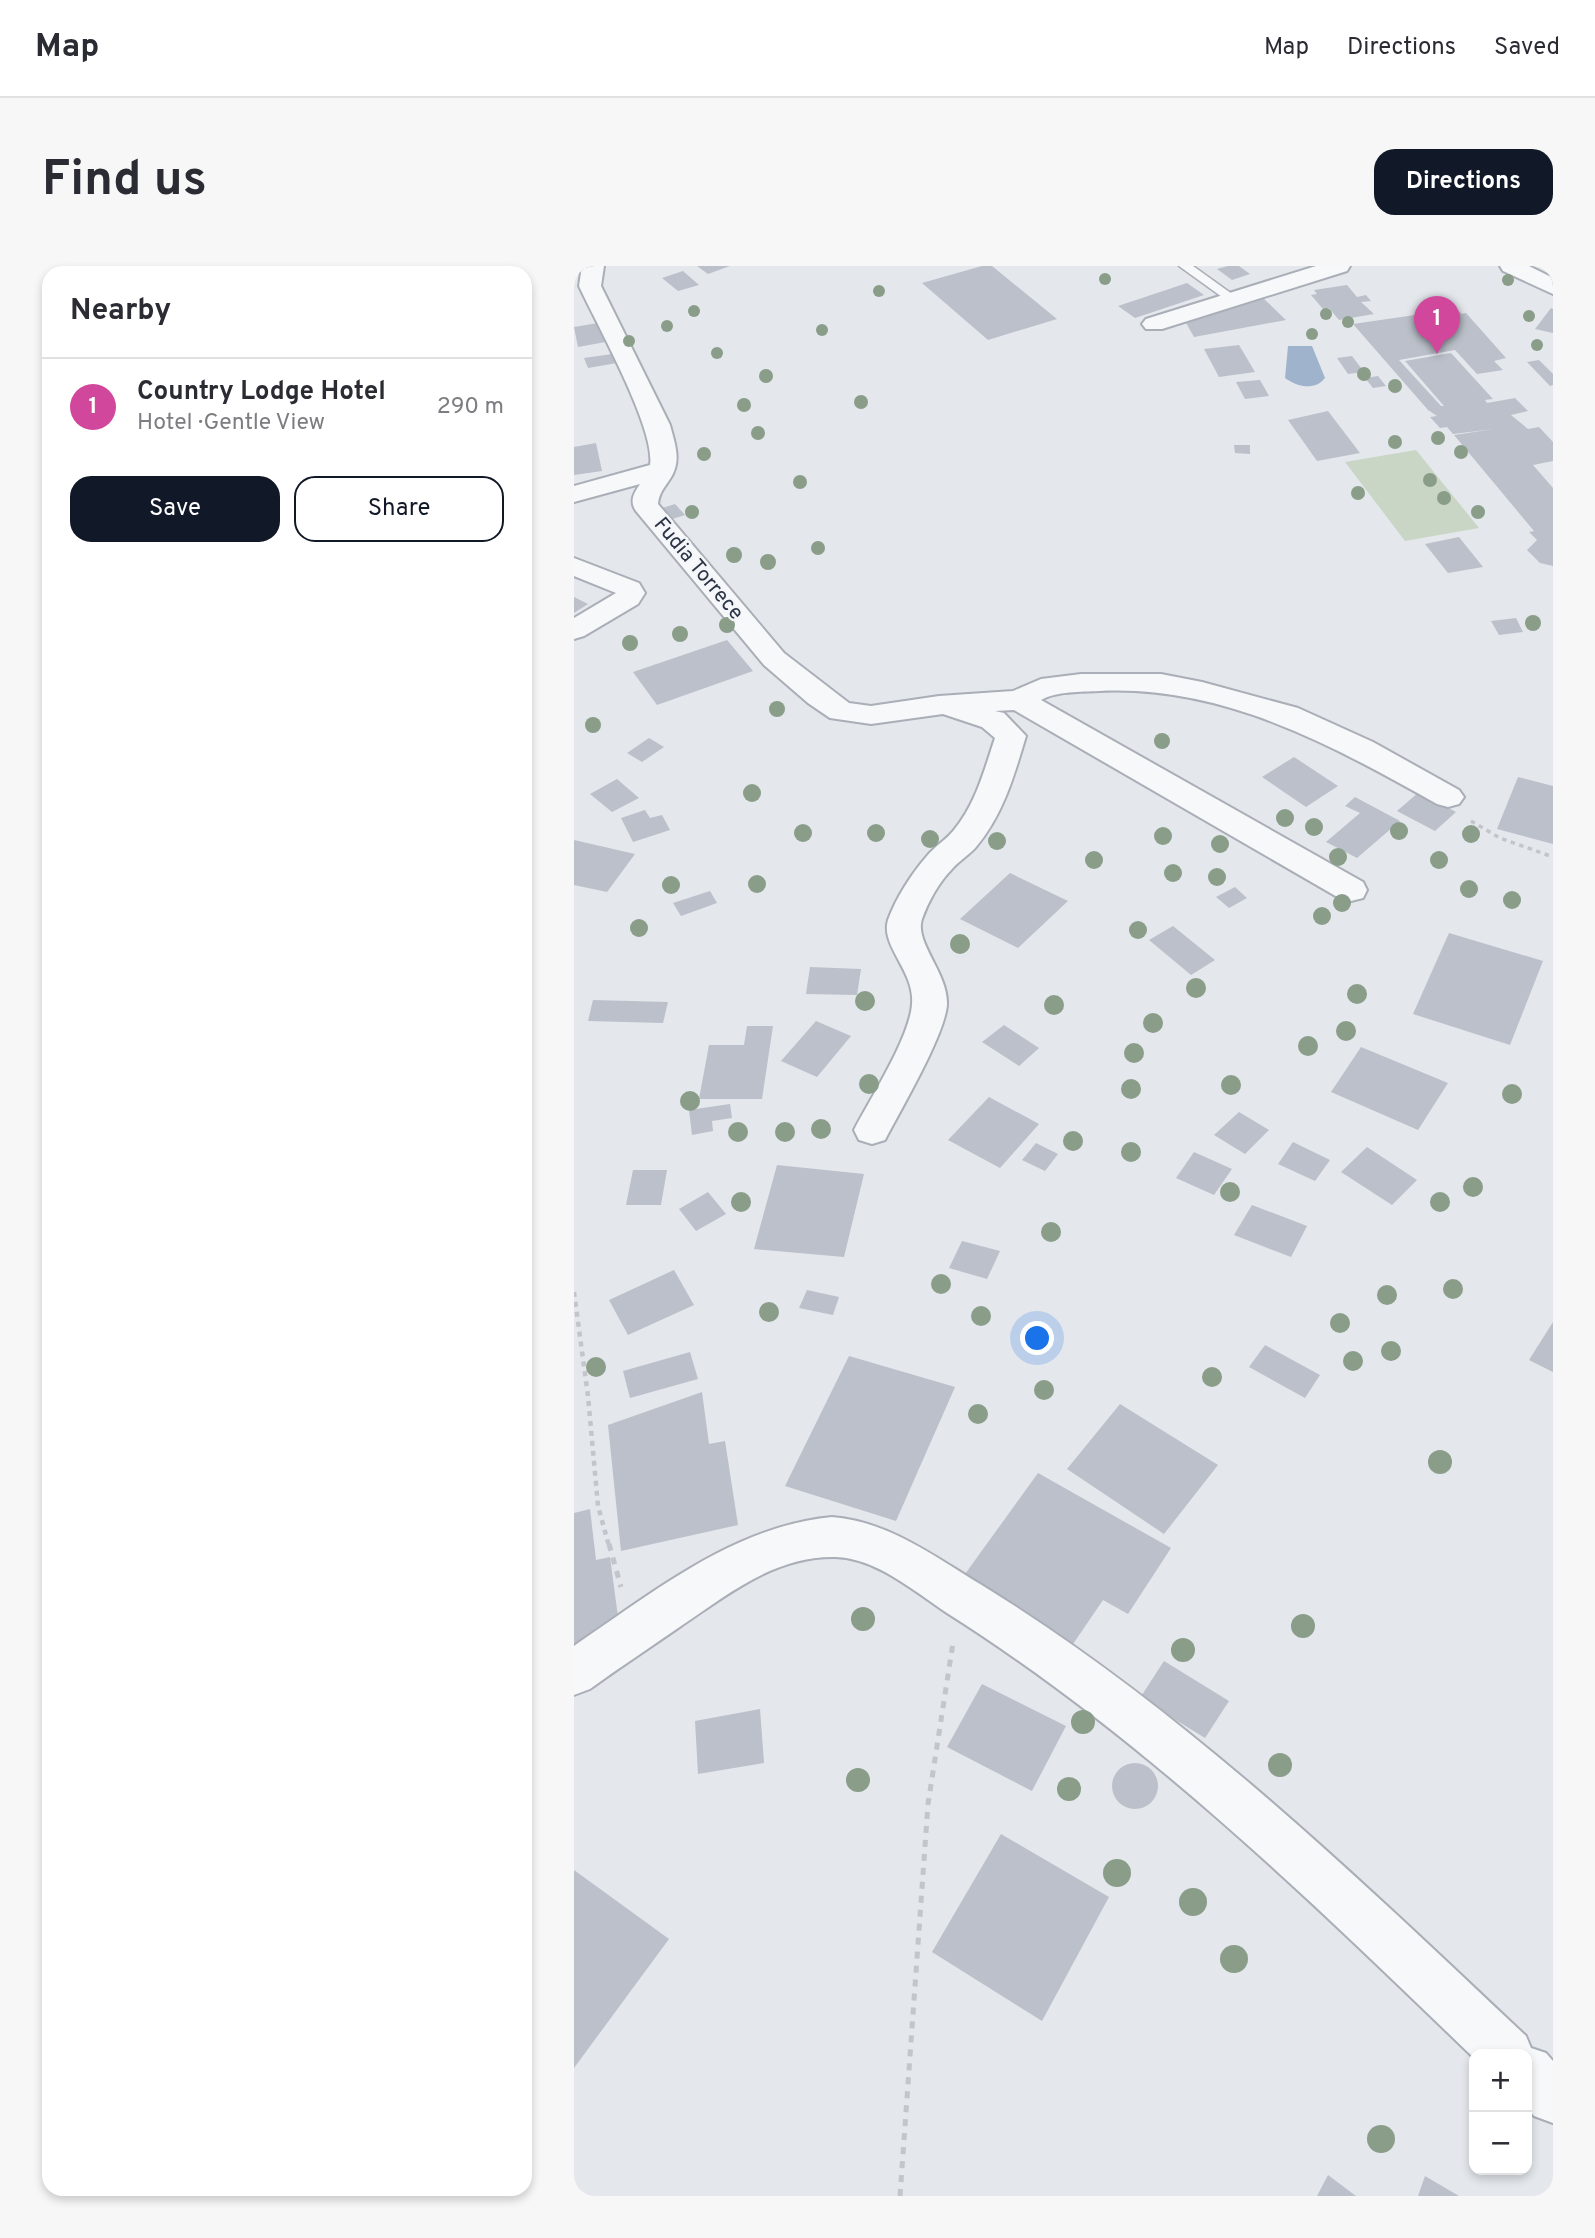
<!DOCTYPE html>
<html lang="en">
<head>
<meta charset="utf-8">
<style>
	body { margin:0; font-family:Overpass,sans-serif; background:#f7f7f7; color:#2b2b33 }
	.controls { position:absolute; right:21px; bottom:21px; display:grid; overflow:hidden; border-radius:14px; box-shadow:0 4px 10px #0003 }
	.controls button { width:63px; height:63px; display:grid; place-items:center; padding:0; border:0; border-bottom:2px solid #e1e1e2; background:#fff; color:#2b2b33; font:35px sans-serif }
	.you { position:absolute; left:464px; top:1073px; width:24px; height:24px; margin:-18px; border:5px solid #fff; border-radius:50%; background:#1a73e8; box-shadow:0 0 0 10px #1a73e833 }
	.badge { display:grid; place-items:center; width:46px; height:46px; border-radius:50%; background:#111827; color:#fff; font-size:23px; font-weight:700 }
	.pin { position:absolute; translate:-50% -58px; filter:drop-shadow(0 2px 4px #0008) }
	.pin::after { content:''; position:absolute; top:37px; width:24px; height:21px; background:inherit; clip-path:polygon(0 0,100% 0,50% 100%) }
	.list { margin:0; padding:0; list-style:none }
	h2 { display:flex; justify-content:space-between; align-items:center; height:91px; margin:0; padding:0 28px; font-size:30px }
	h2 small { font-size:23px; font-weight:400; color:#7c7c81 }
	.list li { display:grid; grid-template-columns:46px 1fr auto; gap:21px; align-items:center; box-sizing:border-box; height:98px; padding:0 28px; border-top:2px solid #e1e1e2 }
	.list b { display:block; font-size:26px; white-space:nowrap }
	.list p { margin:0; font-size:23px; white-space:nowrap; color:#7c7c81 }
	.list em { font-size:23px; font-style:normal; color:#7c7c81 }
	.actions { display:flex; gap:14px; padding:21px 28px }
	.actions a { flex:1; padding:16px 0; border:2px solid #111827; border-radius:21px; text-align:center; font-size:24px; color:#111827 }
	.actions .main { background:#111827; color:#fff }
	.map { position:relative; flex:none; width:979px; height:1930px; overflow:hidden; border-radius:21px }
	header { display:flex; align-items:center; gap:42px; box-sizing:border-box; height:98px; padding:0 35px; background:#fff; border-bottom:2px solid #e1e1e2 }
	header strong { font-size:33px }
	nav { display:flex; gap:38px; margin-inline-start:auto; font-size:24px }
	.intro { display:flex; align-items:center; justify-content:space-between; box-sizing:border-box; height:168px; padding:0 42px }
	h1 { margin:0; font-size:49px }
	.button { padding:18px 32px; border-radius:21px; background:#111827; color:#fff; font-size:24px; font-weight:700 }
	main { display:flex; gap:42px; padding:0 42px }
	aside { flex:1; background:#fff; border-radius:21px; box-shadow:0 4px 10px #0003 }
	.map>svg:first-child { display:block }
</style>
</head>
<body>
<header>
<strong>Map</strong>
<nav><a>Map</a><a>Directions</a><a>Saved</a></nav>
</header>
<div class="intro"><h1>Find us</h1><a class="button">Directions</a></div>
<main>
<aside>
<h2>Nearby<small></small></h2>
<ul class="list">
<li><span class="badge" style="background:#d1479c">1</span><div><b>Country Lodge Hotel</b><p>Hotel · Gentle View</p></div><em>290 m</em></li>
</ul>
<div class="actions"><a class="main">Save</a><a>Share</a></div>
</aside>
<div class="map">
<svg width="979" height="1930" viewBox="0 0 979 1930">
	<rect width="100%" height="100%" fill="#e4e7ec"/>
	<path fill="#c9d6c5" d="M842 184 905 262 831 275 771 196Z"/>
	<path fill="#9fb4cc" d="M714 80H738L751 112C741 125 723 121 711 112Z"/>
	<g fill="#bbc0ca">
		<path d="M123 0H156L134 8Z"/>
		<path d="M408 0H418L483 53 414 74 348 17Z"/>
		<path d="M654 0H665L676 8 658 14 643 3Z"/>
		<path d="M109 5 125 19 104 25 88 12Z"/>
		<path d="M613 17 630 29 561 52 544 40Z"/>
		<path d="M773 19 783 31 792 29 797 35 787 36 800 48 765 54 755 42 749 43 737 29 743 28 740 24Z"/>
		<path d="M689 32 712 54 620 71 611 55Z"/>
		<path d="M977 42 979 43V67L961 63Z"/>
		<path d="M882 43 888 48 892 47 932 92 920 95 929 104 903 108 881 84 825 94 867 140H870L831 95 877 87 919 133 911 134 913 137 941 132 954 145 937 149 954 163 965 161 979 176V195L959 199 979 222V300L966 297 953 284 963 274 955 266 960 265 880 169 920 163 879 168 873 161 866 162 856 151 863 150 854 144 779 58Z"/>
		<path d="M30 56 37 75 4 81 0 61Z"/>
		<path d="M665 79 681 106 645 111 630 83Z"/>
		<path d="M45 87 49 96 14 102 10 92Z"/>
		<path d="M778 90 790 106 774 108 763 92Z"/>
		<path d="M965 94 979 108V119L976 120 953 96Z"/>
		<path d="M804 110 812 120 799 122 791 112Z"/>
		<path d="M686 114 695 130 671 133 662 116Z"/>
		<path d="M754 145 786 187 743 195 714 154Z"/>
		<path d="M22 177 28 205 0 209V181Z"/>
		<path d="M660 179H676V188L661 187Z"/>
		<path d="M101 238 111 249 92 255 82 244Z"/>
		<path d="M885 271 909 301 874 307 851 278Z"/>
		<path d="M0 331 14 338 0 347Z"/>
		<path d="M942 352 949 366 925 369 917 355Z"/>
		<path d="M153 374 179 405 83 439 59 406Z"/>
		<path d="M75 472 90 481 68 496 53 487Z"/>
		<path d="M720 491 764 520 732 541 688 511Z"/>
		<path d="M944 511 979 520V578L923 563Z"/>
		<path d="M43 513 65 532 38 546 16 528Z"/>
		<path d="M845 526 882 546 861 565 823 545Z"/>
		<path d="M781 531 826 555 783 592 752 576 786 547 771 540Z"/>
		<path d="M71 544 76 552 88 549 96 564 59 576 47 552Z"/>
		<path d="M0 574 61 588 33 626 0 619Z"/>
		<path d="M436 607 494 635 444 682 386 653Z"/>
		<path d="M661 621 673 632 655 642 642 631Z"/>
		<path d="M136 625 143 637 107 650 99 637Z"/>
		<path d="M599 660 641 694 617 709 575 674Z"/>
		<path d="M875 667 969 695 936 779 839 748Z"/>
		<path d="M236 701 287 703 283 729 232 728Z"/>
		<path d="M19 734 94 736 89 757 14 755Z"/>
		<path d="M242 755 277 770 243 811 207 795Z"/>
		<path d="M430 759 465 782 445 800 408 776Z"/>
		<path d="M173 760H199L188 833H125L135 779H170Z"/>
		<path d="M787 781 874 817 844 864 757 826Z"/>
		<path d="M415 831 465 858 426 902 374 874Z"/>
		<path d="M156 838 158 852 138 855 139 865 118 869 115 844Z"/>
		<path d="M665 846 695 864 671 888 640 869Z"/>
		<path d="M719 876 756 894 741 915 704 898Z"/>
		<path d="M462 877 484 888 471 905 448 894Z"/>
		<path d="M793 881 843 914 818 939 767 906Z"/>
		<path d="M620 886 658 903 640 929 602 912Z"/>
		<path d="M203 899 290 908 270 991 180 983Z"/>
		<path d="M59 904H93L87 939H52Z"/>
		<path d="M134 926 152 948 122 965 105 943Z"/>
		<path d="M678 939 733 960 717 991 660 969Z"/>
		<path d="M388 975 426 985 413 1013 375 1002Z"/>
		<path d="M100 1004 120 1039 54 1069 35 1034Z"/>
		<path d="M233 1024 265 1031 259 1049 225 1042Z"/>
		<path d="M979 1056V1106L955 1094Z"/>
		<path d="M691 1079 746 1109 731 1132 675 1101Z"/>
		<path d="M116 1086 124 1113 56 1132 49 1105Z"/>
		<path d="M275 1090 381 1121 322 1255 211 1220Z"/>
		<path d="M128 1126 135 1178 151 1175 164 1259 47 1285 34 1159Z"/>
		<path d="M546 1138 644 1199 590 1268 493 1203Z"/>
		<path d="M464 1207 597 1282 554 1348 529 1334 497 1381 386 1315Z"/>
		<path d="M16 1243 22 1294 36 1291 46 1366 0 1378V1247Z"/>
		<path d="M590 1395 655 1435 631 1472 566 1432Z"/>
		<path d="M408 1418 492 1460 458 1525 373 1481Z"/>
		<path d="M186 1443 190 1497 124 1508 121 1455Z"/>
		<circle cx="561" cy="1520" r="23"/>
		<path d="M427 1568 535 1631 468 1755 358 1686Z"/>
		<path d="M0 1604 95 1673 0 1802Z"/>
		<path d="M754 1909 782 1930H743Z"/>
		<path d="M851 1910 885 1930H844Z"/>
	</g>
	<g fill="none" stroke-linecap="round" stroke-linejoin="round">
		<g stroke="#a9aeb7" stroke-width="3">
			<path id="lane" d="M605 0H619L665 33 663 36H655Z"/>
		</g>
		<g stroke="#a9aeb7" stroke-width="4">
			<g id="street">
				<path d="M8 0H30L27 20 96 159C101 178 108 195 96 213 90 222 85 227 84 238L210 387 275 437 297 440 365 430 439 425 467 413 507 408H587L628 416 724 442 799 476 885 524 890 531 885 538 874 541 863 538C758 479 649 419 525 425 507 426 483 425 467 434L789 616 793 624 789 632 777 635 765 632 440 444 421 445 430 447 452 470C440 510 429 549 402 581 395 589 385 595 378 603 365 616 354 636 348 653 340 676 374 707 373 738 372 767 326 845 311 874L298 878 285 874 280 864C296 833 336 771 338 738 341 705 306 680 314 654 322 632 338 607 353 590 361 580 372 574 380 564 402 537 410 505 421 472L408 461 369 448 297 458 256 452 234 437 190 399 62 245C55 235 60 227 66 218L0 236V220L76 199C82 163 22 57 5 20Z"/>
				<path d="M742 0H776L773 5 588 63H572L568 58 572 53Z"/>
				<path d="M926 0H955L979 12V28L929 5Z"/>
				<path d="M0 292 65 317 71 327 64 338 10 370 0 373V352L42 327 0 310Z"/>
				<path d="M258 1251C313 1255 360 1290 406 1318 609 1443 779 1607 952 1770L957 1782 972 1787 979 1795V1857L960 1850 953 1842V1788H900V1792C734 1632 569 1471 373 1347 340 1325 302 1292 261 1291 201 1290 154 1328 107 1360 77 1381 46 1401 16 1423L0 1429V1380L7 1375C84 1323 162 1260 258 1251Z"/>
			</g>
		</g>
		<path stroke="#c2c5cb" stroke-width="3.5" stroke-dasharray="4.5 4.5" stroke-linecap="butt" d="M897 555 926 572 979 591"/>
		<path stroke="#c2c5cb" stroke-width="4.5" stroke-dasharray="5 5" stroke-linecap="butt" d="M0 1026 14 1130 24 1240 35 1280"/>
		<g stroke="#c2c5cb" stroke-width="5" stroke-dasharray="7 7" stroke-linecap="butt">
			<path d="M35 1278 47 1321"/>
			<path d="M326 1930 354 1538 379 1377"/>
		</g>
		<use href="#lane" fill="#f7f8fa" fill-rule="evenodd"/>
		<use href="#street" fill="#f7f8fa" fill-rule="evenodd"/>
	</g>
	<g fill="#899d89">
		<circle cx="531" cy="13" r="6"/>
		<circle cx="934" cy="14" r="6"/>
		<circle cx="305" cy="25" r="6"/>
		<circle cx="120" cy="45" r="6"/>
		<circle cx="752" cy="48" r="6"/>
		<circle cx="955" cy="50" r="6"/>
		<circle cx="774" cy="56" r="6"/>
		<circle cx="93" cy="60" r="6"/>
		<circle cx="248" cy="64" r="6"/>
		<circle cx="738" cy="68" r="6"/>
		<circle cx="55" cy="75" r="6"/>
		<circle cx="963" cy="79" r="6"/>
		<circle cx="143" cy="87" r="6"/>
		<circle cx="790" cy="108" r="7"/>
		<circle cx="192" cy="110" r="7"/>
		<circle cx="821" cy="120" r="7"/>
		<circle cx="287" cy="136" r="7"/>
		<circle cx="170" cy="139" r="7"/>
		<circle cx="184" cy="167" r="7"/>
		<circle cx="864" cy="172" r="7"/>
		<circle cx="821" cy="176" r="7"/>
		<circle cx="887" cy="186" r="7"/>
		<circle cx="130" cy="188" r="7"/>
		<circle cx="856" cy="214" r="7"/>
		<circle cx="226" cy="216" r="7"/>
		<circle cx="784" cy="227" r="7"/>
		<circle cx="870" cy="232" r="7"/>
		<circle cx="118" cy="246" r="7"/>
		<circle cx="904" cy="246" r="7"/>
		<circle cx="244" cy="282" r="7"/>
		<circle cx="160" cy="289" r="8"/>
		<circle cx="194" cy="296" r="8"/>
		<circle cx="959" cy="357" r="8"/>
		<circle cx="153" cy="359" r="8"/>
		<circle cx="106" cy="368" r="8"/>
		<circle cx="56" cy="377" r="8"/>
		<circle cx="203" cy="443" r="8"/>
		<circle cx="19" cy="459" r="8"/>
		<circle cx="588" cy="475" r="8"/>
		<circle cx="178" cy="527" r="9"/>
		<circle cx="711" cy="552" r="9"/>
		<circle cx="740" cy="561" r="9"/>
		<circle cx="825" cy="565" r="9"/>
		<circle cx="229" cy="567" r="9"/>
		<circle cx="302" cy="567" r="9"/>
		<circle cx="897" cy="568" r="9"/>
		<circle cx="589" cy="570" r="9"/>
		<circle cx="356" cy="573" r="9"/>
		<circle cx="423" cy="575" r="9"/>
		<circle cx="646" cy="578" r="9"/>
		<circle cx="764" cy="591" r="9"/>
		<circle cx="520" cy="594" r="9"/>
		<circle cx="865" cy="594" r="9"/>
		<circle cx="599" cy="607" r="9"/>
		<circle cx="643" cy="611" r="9"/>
		<circle cx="183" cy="618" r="9"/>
		<circle cx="97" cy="619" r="9"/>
		<circle cx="895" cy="623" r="9"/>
		<circle cx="938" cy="634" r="9"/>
		<circle cx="768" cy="637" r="9"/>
		<circle cx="748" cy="650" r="9"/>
		<circle cx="65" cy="662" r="9"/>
		<circle cx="564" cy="664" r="9"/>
		<circle cx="386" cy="678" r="10"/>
		<circle cx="622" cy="722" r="10"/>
		<circle cx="783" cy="728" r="10"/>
		<circle cx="291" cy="735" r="10"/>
		<circle cx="480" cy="739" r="10"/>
		<circle cx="579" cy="757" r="10"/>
		<circle cx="772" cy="765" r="10"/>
		<circle cx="734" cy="780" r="10"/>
		<circle cx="560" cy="787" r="10"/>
		<circle cx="295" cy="818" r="10"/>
		<circle cx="657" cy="819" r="10"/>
		<circle cx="557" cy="823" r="10"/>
		<circle cx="938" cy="828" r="10"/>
		<circle cx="116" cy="835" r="10"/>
		<circle cx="247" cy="863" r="10"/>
		<circle cx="164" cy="866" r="10"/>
		<circle cx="211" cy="866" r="10"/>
		<circle cx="499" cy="875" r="10"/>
		<circle cx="557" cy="886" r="10"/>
		<circle cx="899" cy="921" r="10"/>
		<circle cx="656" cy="926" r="10"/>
		<circle cx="167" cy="936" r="10"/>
		<circle cx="866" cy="936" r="10"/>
		<circle cx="477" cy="966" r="10"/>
		<circle cx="367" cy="1018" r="10"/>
		<circle cx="879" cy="1023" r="10"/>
		<circle cx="813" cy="1029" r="10"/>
		<circle cx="195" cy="1046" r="10"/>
		<circle cx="407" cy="1050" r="10"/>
		<circle cx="766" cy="1057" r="10"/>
		<circle cx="817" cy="1085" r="10"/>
		<circle cx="779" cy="1095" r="10"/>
		<circle cx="22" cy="1101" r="10"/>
		<circle cx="638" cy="1111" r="10"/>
		<circle cx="470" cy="1124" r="10"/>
		<circle cx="404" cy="1148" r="10"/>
		<circle cx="866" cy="1196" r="12"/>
		<circle cx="289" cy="1353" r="12"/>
		<circle cx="729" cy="1360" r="12"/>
		<circle cx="609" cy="1384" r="12"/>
		<circle cx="509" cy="1456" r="12"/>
		<circle cx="706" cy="1499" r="12"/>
		<circle cx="284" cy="1514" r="12"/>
		<circle cx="495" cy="1523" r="12"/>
		<circle cx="543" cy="1607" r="14"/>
		<circle cx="619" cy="1636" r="14"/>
		<circle cx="660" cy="1693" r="14"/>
		<circle cx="807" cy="1873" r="14"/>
	</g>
	<g text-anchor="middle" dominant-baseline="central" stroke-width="5" stroke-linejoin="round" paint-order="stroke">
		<g font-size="21" fill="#2b3445" stroke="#f4f6f9">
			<text transform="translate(124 303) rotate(50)">Fudia Torrece</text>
		</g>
	</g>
</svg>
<div class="controls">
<button>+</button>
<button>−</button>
</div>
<div class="you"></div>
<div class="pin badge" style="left:863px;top:88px;background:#d1479c">1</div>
</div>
</main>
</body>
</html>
